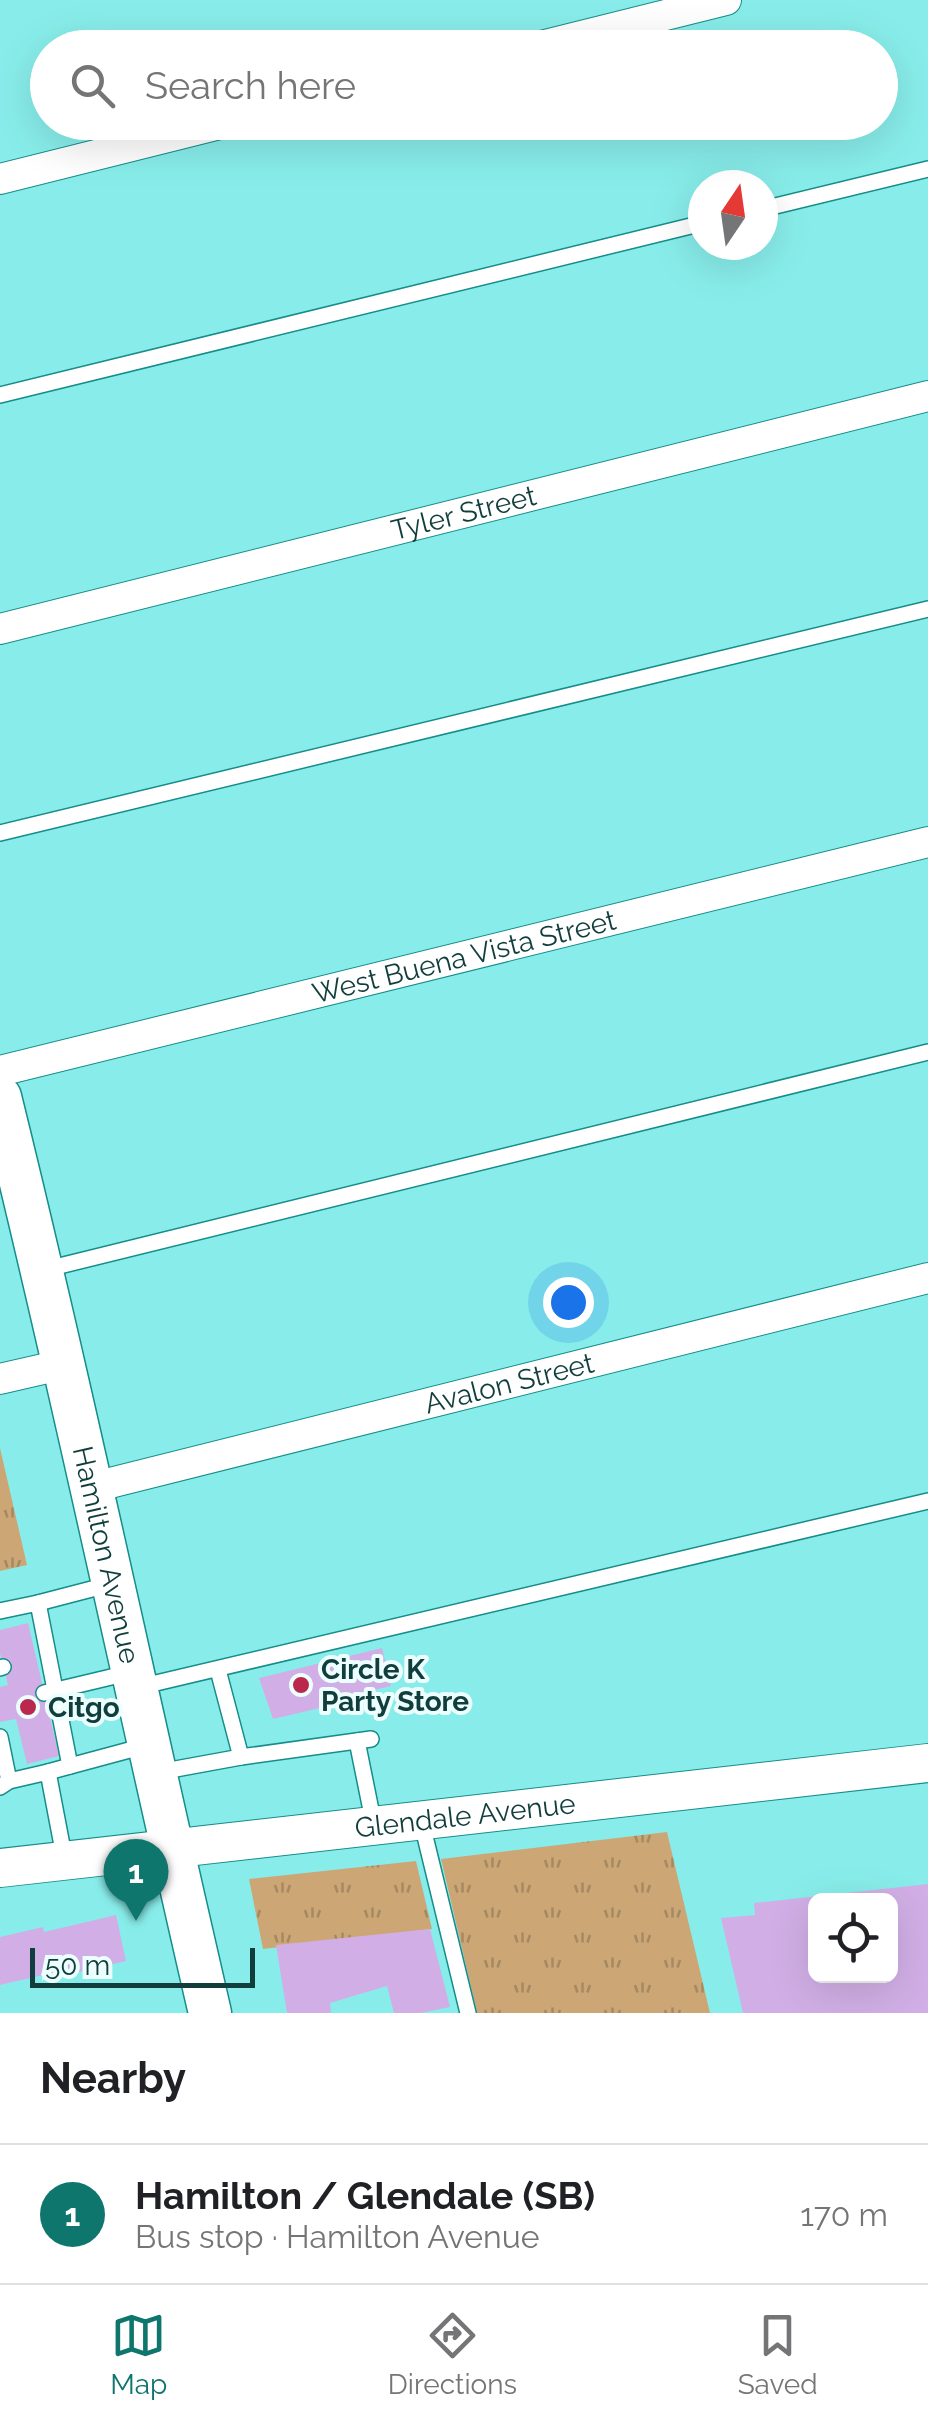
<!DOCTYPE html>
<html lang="en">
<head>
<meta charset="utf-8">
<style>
	body { margin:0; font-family:Raleway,sans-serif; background:#f6f6f6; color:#202124 }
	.controls { position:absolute; right:30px; bottom:30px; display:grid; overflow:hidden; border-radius:15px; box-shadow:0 10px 40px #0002 }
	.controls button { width:90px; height:90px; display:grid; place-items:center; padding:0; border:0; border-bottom:2px solid #e0e0e0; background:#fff; color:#202124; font:50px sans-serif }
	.compass { position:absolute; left:688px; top:170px; width:90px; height:90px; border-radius:50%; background:#fff; box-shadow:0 10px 40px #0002; rotate:13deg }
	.scale { position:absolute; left:30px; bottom:25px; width:225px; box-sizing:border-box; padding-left:10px; border:5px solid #113e3d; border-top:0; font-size:28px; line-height:35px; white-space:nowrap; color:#113e3d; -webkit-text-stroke:8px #ecfefd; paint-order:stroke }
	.you { position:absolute; left:568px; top:1302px; width:35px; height:35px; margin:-25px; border:8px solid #fff; border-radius:50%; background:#1a73e8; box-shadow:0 0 0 15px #1a73e833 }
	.badge { display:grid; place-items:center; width:65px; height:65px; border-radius:50%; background:#0f766e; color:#fff; font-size:32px; font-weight:700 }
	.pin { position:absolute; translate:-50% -82px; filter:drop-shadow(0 2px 5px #0008) }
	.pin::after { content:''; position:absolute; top:52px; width:35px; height:30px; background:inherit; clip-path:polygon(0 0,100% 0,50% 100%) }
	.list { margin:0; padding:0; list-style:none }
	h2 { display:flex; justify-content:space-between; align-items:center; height:130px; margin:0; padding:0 40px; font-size:42px }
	h2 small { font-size:32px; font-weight:400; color:#757577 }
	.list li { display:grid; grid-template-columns:65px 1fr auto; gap:30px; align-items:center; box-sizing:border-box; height:140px; padding:0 40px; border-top:2px solid #e0e0e0 }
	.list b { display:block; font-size:38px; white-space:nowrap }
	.list p { margin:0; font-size:32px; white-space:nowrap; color:#757577 }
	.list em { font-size:32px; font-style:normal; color:#757577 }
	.icon { flex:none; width:55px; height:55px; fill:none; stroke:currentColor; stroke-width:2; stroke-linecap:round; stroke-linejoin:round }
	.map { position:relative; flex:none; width:928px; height:2013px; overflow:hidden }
	.search { position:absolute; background:#fff; box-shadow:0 10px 40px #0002; left:30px; right:30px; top:30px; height:110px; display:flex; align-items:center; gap:25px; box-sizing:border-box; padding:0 35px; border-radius:55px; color:#757577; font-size:38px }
	.sheet { height:270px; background:#fff }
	nav { display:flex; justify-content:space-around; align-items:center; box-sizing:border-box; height:140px; border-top:2px solid #e0e0e0; background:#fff; font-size:28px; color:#757577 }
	nav a { display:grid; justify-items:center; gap:5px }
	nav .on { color:#0f766e }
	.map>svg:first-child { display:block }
</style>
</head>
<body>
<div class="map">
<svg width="928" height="2013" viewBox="0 0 928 2013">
	<defs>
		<pattern id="grass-tufts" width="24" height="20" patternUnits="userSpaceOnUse" patternTransform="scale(2.5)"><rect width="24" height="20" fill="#cda676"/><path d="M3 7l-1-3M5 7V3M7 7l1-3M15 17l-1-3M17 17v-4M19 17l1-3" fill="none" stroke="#a58962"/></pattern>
	</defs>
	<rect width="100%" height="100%" fill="#88edea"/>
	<g fill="url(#grass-tufts)">
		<path d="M0 1448 27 1565 0 1571Z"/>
		<path d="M667 1832 710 2013H477L441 1859Z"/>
		<path d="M416 1861 432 1929 263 1949 249 1879Z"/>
	</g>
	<g fill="#d1afe6" fill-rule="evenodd">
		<path d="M28 1623 59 1756 27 1764 16 1719 0 1722V1687L8 1685 0 1653V1630Z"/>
		<path d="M382 1648 391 1686 336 1699 337 1704 273 1719 259 1678Z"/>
		<path d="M928 1884V2013H743L721 1918 755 1915 754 1903ZM816 1900H890V1976H816Z"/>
		<path d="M116 1915 126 1961 70 1974 69 1969 0 1985V1937L43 1927 44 1932Z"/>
		<path d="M430 1929 450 2007 421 2013H394L387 1986 330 2003 331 2013H287L276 1945Z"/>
	</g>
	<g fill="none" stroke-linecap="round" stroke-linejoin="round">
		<g stroke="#168d8a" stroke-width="18">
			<g id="service">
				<path d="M763 209 928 169"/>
				<path d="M0 395 703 223"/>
				<path d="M0 833 928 609"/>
				<path d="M43 1270 928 1052"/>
				<path d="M38 1603 111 1584"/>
				<path d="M0 1611 38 1603 70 1766 48 1772"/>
				<path d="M0 1668 3 1667"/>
				<path d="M218 1670 241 1757 371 1739"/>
				<path d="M139 1687 928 1501"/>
				<path d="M44 1693 128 1673"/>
				<path d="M0 1737 9 1781"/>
				<path d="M357 1741 374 1825"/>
				<path d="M70 1766 148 1745"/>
				<path d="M159 1772 241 1757"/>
				<path d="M0 1787 9 1781 48 1772 65 1861"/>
				<path d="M421 1820 468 2013"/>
			</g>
		</g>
		<g stroke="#168d8a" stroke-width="32">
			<g id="minor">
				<path d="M533 48 726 0"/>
				<path d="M0 179 228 122"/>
				<path id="s1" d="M0 629 928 396"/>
				<path id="s2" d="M0 1071 928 842"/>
				<path d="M0 1379 65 1364"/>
				<path id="s3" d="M90 1488 928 1278"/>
			</g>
		</g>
		<g stroke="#168d8a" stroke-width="40">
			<g id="tertiary">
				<path id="s4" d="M0 1868 928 1763"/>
			</g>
		</g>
		<g stroke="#168d8a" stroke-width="45">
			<g id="secondary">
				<path id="s5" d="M0 1097C75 1401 139 1708 210 2013"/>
			</g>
		</g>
		<use href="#service" stroke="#fff" stroke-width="15"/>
		<use href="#minor" stroke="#fff" stroke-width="30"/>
		<use href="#tertiary" stroke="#fff" stroke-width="38"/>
		<use href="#secondary" stroke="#fff" stroke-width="42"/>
	</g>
	<g fill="#ba294d" stroke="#ecfefd" stroke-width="4">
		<circle cx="301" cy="1685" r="10"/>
		<circle cx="28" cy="1707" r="10"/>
	</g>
	<g text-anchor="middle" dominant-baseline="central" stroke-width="8" stroke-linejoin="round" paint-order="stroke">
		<g font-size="28" fill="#113e3d" stroke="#ecfefd">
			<text stroke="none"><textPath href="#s1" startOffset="478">Tyler Street</textPath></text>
			<text stroke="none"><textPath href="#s2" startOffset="478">West Buena Vista Street</textPath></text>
			<text stroke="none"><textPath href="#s3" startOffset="432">Avalon Street</textPath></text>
			<text stroke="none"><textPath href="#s5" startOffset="470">Hamilton Avenue</textPath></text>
			<text stroke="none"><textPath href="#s4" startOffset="468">Glendale Avenue</textPath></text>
		</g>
		<g font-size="28" font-weight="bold" fill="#113e3d" stroke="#ecfefd" text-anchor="start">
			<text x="321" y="1669">Circle K<tspan x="321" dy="32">Party Store</tspan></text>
			<text x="48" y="1707">Citgo</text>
		</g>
	</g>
</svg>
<div class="controls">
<button><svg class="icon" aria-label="locate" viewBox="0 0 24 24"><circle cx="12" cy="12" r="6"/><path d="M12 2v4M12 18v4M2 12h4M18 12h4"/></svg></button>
</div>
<svg class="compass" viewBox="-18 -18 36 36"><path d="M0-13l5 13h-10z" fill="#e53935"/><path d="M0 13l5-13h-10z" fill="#757577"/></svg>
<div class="scale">50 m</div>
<div class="you"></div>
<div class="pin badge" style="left:136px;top:1921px">1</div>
<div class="search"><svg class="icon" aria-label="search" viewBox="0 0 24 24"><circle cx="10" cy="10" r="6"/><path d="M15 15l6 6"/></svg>Search here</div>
</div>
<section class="sheet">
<h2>Nearby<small></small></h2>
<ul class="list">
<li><span class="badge">1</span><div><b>Hamilton / Glendale (SB)</b><p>Bus stop · Hamilton Avenue</p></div><em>170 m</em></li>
</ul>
</section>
<nav>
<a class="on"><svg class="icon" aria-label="map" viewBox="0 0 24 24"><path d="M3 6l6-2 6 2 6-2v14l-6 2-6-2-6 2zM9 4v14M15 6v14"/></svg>Map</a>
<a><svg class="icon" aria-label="directions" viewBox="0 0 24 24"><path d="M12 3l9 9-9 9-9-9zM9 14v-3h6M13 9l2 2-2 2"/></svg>Directions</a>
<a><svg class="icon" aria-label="saved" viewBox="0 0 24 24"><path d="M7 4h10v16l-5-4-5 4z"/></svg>Saved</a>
</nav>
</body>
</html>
